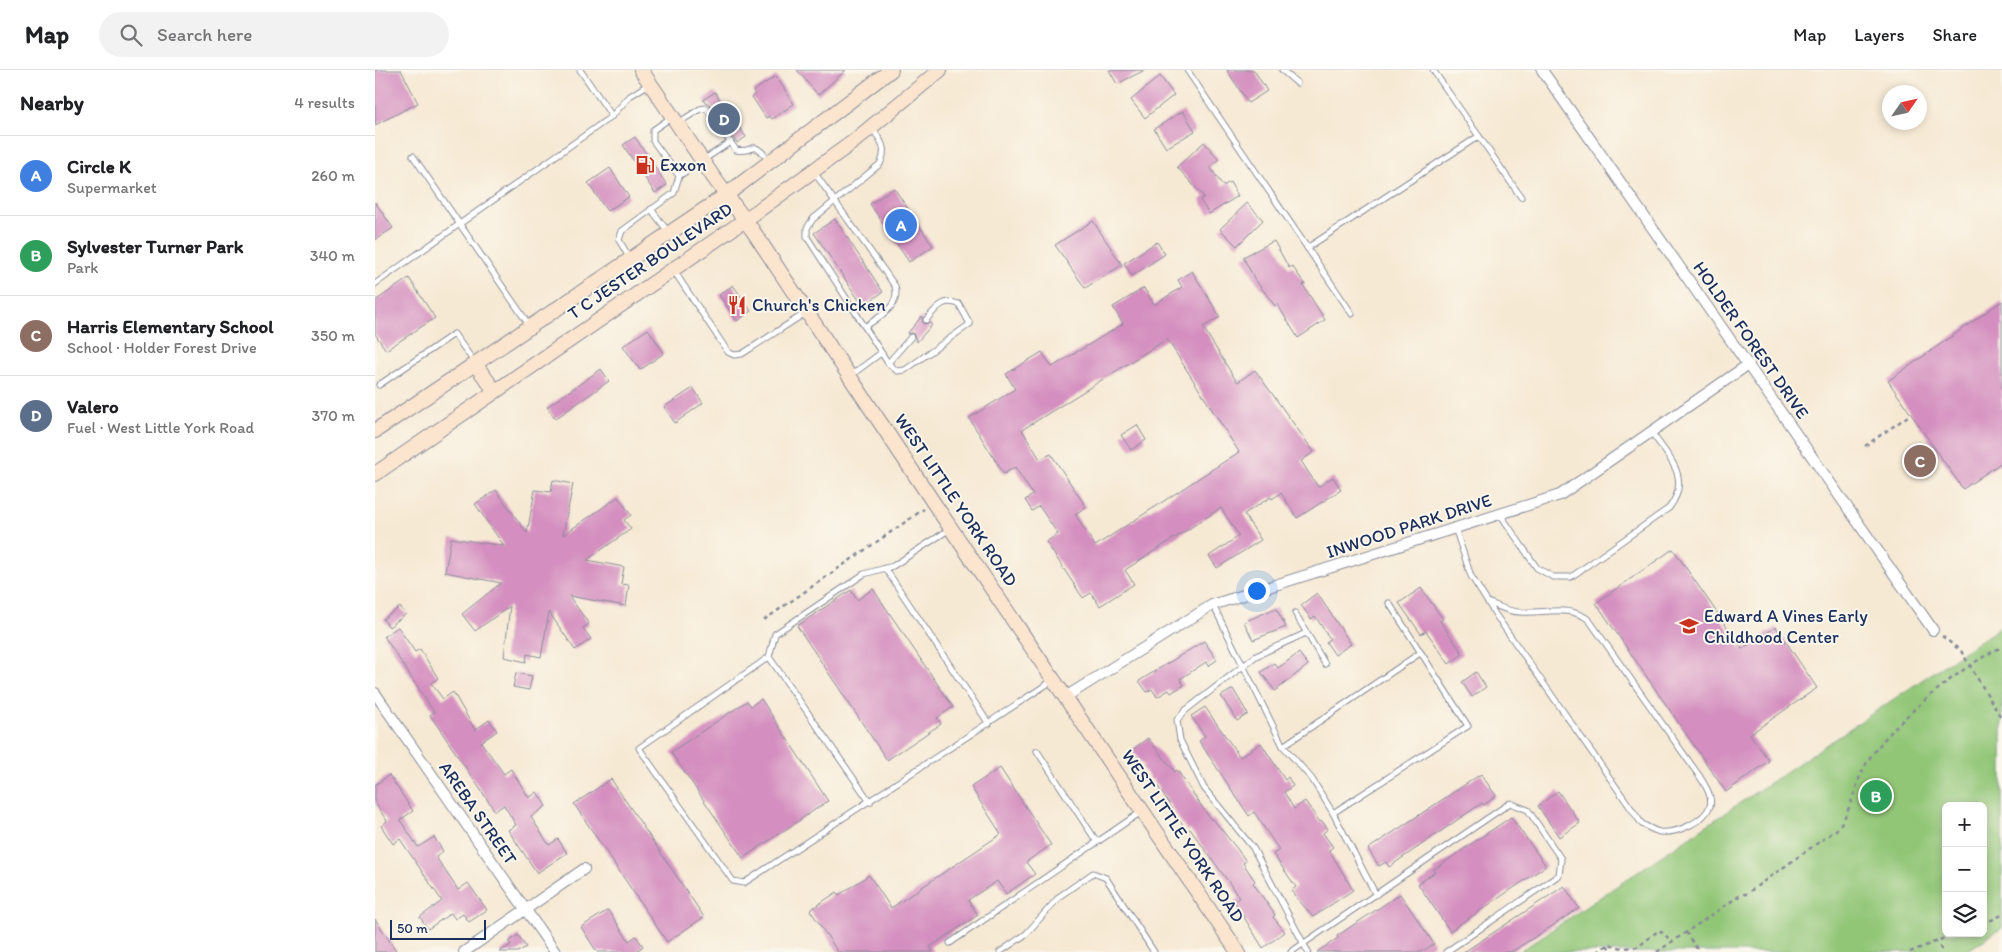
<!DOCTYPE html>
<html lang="en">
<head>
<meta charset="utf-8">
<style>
	body { margin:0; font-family:Itim,sans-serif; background:#f2f2f2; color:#202124 }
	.controls { position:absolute; right:15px; bottom:15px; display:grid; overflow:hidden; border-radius:8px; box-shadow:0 2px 8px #0003 }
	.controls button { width:45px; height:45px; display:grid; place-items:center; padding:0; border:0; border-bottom:1px solid #e0e0e0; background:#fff; color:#202124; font:25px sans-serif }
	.compass { position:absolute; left:1507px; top:15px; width:45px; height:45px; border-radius:50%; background:#fff; box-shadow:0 2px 8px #0003; rotate:56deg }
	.scale { position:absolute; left:15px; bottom:12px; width:96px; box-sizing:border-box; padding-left:5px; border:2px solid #1b2f5e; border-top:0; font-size:14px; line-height:18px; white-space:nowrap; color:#1b2f5e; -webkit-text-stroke:4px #fbf7ec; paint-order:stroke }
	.you { position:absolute; left:881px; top:520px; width:18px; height:18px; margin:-12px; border:4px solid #fff; border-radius:50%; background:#1a73e8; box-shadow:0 0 0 8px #1a73e833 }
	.badge { display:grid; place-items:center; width:32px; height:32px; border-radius:50%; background:#ea580c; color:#fff; font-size:16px; font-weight:700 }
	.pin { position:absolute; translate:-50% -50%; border:2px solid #fff; box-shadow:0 1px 5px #0006 }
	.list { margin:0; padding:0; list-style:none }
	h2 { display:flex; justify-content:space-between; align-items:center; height:65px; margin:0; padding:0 20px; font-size:21px }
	h2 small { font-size:16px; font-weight:400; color:#757577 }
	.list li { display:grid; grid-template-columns:32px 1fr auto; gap:15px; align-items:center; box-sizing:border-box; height:80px; padding:0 20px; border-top:1px solid #e0e0e0 }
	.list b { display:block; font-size:19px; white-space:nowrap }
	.list p { margin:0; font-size:16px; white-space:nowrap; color:#757577 }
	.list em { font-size:16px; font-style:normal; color:#757577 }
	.icon { flex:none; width:28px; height:28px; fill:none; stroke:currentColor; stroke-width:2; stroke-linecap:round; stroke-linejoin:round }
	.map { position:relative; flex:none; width:1627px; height:882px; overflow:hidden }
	header { display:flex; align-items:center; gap:30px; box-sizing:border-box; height:70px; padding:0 25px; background:#fff; border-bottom:1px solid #e0e0e0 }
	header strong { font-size:24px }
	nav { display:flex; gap:28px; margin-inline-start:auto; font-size:18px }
	.search { width:350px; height:45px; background:#f2f2f2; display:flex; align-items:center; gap:12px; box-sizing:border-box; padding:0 18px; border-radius:28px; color:#757577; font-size:19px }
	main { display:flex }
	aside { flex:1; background:#fff }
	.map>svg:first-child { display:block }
</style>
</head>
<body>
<header>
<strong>Map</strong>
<div class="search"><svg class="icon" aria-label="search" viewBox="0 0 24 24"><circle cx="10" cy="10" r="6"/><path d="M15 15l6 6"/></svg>Search here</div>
<nav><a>Map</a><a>Layers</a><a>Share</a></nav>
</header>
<main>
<aside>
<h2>Nearby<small>4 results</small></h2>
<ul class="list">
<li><span class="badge" style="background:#3f7fe0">A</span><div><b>Circle K</b><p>Supermarket</p></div><em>260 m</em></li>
<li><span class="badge" style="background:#2e9e5b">B</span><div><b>Sylvester Turner Park</b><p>Park</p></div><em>340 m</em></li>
<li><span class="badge" style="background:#8d6e63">C</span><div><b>Harris Elementary School</b><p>School · Holder Forest Drive</p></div><em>350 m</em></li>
<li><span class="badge" style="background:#5c6f8a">D</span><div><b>Valero</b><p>Fuel · West Little York Road</p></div><em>370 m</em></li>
</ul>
</aside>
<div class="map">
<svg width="1627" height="882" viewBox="0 0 1627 882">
	<rect width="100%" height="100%" fill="#fbf7ec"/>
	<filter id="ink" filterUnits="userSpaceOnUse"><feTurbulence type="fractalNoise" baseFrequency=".02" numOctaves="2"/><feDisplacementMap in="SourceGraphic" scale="10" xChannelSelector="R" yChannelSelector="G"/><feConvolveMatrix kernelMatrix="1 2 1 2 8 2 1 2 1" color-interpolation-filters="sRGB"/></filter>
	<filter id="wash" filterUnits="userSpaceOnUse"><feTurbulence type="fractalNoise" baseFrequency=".0096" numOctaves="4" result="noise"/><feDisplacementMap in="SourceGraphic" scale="20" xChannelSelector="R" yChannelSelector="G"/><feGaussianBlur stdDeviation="1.12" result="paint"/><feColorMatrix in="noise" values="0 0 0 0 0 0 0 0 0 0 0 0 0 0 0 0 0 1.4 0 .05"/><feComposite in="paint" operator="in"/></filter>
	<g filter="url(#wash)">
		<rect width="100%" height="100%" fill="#f6e9d4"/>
		<path fill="#92c677" stroke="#567a6a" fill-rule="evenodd" d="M1627 556V858L1590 882H1144ZM1571 736H1608V863H1571Z"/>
		<g id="blocks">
			<g fill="#d48ebf" fill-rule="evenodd">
				<path d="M0 0H26L43 33 0 55Z"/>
				<path d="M422 0H471L443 25Z"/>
				<path d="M734 0H770L742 14Z"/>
				<path d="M852 0H879L892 21 873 33Z"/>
				<path d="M401 6 419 34 397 49 395 46 391 48 377 27 380 24 378 21Z"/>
				<path d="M785 6 799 25 770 48 756 30Z"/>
				<path d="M340 22 371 67 362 73 335 35 328 30Z"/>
				<path d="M808 41 820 61 791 78 779 59Z"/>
				<path d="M260 67 292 115 280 123 248 75Z"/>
				<path d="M829 72 844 89 835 97 848 116 855 112 863 126 834 144 825 130 829 127 802 97Z"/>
				<path d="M235 98 254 127 232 141 213 113Z"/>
				<path d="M519 118 558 176 534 192 495 134Z"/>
				<path d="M0 132 18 158 0 170Z"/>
				<path d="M872 133 888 150 862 176 845 159Z"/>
				<path d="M460 149 508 222 488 236 439 163Z"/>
				<path d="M718 151 747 195 710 218 680 175Z"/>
				<path d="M899 171 914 198 917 196 930 214 928 215 950 250 923 268 902 234 900 236 879 208 868 187Z"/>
				<path d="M782 172 790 184 757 206 749 193Z"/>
				<path d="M817 201 845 247 828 257 858 306 863 312 880 300 939 382 926 391 943 417 958 407 966 420 922 448 906 423 897 429 896 427 869 444 886 470 842 498 834 486 864 466 846 438 750 500 759 514 725 536 716 523 708 528 671 472 683 464 664 436 657 441 650 430 658 425 640 397 629 404 594 348 640 319 631 304 667 282 677 297 748 254 738 237 769 218 779 235 807 217 803 210ZM792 269 864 382 720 476 700 444 711 437 676 384 665 389 647 360Z"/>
				<path d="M34 208 60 248 11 280 0 264V231Z"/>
				<path d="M358 215 376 241 362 251 344 225Z"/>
				<path d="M1627 231V392L1588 419 1513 311Z"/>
				<path d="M547 246 548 254 555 253 557 255 542 272 538 263 532 264Z"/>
				<path d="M273 259 289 283 265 300 248 276Z"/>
				<path d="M226 299 234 311 180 349 172 337Z"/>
				<path d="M318 318 328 333 300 353 289 337Z"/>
				<path d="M762 355 771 370 756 380 746 365Z"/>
				<path d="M178 410 198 414 188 465 243 427 256 445 249 450 256 459 212 490 249 497 246 514 254 515 251 536 194 526 214 554 208 558 216 569 200 580 174 542 166 587 152 584 151 592 129 587 135 536 100 561 87 544 126 513 70 502 76 468 129 476 100 434 121 420 152 463 160 420 176 422Z"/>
				<path d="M1298 479 1367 579 1401 557 1442 618 1375 664 1394 691 1351 722 1221 533Z"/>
				<path d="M1046 518 1068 549 1065 551 1088 584 1074 594 1051 561 1046 564 1024 533Z"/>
				<path d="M498 519 578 637 562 648 566 654 512 690 422 556 476 520 482 530Z"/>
				<path d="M942 523 976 574 960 585 951 572 955 569 940 546 936 549 926 535Z"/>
				<path d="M25 537 31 544 14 557 8 549Z"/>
				<path d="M901 538 911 557 878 570 869 552Z"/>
				<path d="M23 557 40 582 45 579 63 608 56 613 68 629 78 622 100 660 114 650 122 661 106 672 129 704 136 699 154 728 162 722 171 736 156 747 174 775 183 769 192 783 162 803 133 760 141 755 129 735 120 741 55 645 59 642 9 566Z"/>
				<path d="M829 571 842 590 833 596 831 592 805 609 809 615 796 623 794 620 782 627 777 619 772 622 764 611Z"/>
				<path d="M924 583 933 595 900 621 886 602 899 593 903 598Z"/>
				<path d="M1101 602 1111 617 1097 627 1087 612Z"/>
				<path d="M141 603 157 606 154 620 138 617Z"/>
				<path d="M858 619 873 644 862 651 846 626Z"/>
				<path d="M386 629 453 731 368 788 296 682 372 631 376 636Z"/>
				<path d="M830 637 865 687 886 673 910 710 913 707 918 716 909 722 919 739 930 731 945 752 947 751 953 759 948 763 958 777 954 780 978 820 938 847 916 821 921 817 898 784 904 780 879 742 874 746 824 671 830 666 816 646Z"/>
				<path d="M773 668 800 702 802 700 836 750 838 749 863 780 871 791 868 793 880 811 878 813 900 845 898 847 910 862 888 878 859 831 864 828 853 811 815 759 812 761 778 709 776 710 767 697 769 696 757 680Z"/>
				<path d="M625 698 676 775 651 792 660 804 631 824 622 811 593 830 603 845 555 877 558 882H463L435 840 462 822 464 825 494 805 516 838 626 764 596 717Z"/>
				<path d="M1106 704 1121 726 1109 735 1107 733 1014 797 1011 792 1004 796 993 779Z"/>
				<path d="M14 705 38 741 25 750 43 777 59 767 68 781 61 787 83 820 93 813 112 840 94 852 88 844 80 849 76 843 53 859 45 847 67 831 25 769 18 774 6 756 12 751 0 733V715Z"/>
				<path d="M236 709 329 847 292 872 199 734Z"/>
				<path d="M1183 721 1205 753 1184 767 1163 736Z"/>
				<path d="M1136 747 1171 796 1075 861 1043 814 1060 802 1058 800Z"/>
				<path d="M1189 816 1204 838 1174 858 1136 882H1089Z"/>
				<path d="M1025 824 1059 874 1046 882H942L963 868 962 866Z"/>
				<path d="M233 840 254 871 261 866 268 876 261 882H222L206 857Z"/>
				<path d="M0 849 22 882H0Z"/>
				<path d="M143 865 151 877 143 882H124L136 875 134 872Z"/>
			</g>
		</g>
	</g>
	<g filter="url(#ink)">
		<use href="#blocks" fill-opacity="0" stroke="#888c99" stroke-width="1"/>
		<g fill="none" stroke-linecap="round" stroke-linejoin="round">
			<g stroke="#888c99" stroke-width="7">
				<g id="lane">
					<path d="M205 0 237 46"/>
					<path d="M812 0 977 244"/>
					<path d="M907 0 922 13"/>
					<path d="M1058 0 1146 127"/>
					<path d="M297 47 278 60V71L304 106"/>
					<path d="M303 53 325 39 331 38 361 80C381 84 375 67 394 90"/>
					<path d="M496 57C506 70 513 79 505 94L438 149 432 158V167L513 293 522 301 530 300 595 254 584 234C567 228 562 238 551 250"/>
					<path d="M38 86 154 255"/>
					<path d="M439 102 520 216C526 237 504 246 490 257"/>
					<path d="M276 139 294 163"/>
					<path d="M932 178 1104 66"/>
					<path d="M255 189 244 170 247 161 299 123 304 106 354 73"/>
					<path d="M299 201 353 282 359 285 367 284 432 242"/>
					<path d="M0 214 237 46 255 26 274 14"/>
					<path d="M513 293 536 267"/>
					<path d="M475 306 506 283"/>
					<path d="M4 315 79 264 100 293"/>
					<path d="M1125 444 1162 498 1178 507H1196L1294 438C1317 408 1294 388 1277 363"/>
					<path d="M1080 458 1096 506 1122 547 1267 754C1273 757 1279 761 1285 762 1301 764 1329 752 1335 736 1338 727 1330 715 1325 707L1214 550C1194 534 1169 544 1145 542 1134 542 1125 537 1115 533"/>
					<path d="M575 459 518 496 489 504 400 564 394 587 264 678 358 811 369 813 677 611"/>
					<path d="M510 498 614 654"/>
					<path d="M838 535 908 676 937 709 958 743 1001 825"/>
					<path d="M920 543 950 594"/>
					<path d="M931 563 881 586 811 640 802 650 805 670 829 718 878 778 933 882"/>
					<path d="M394 587 495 732"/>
					<path d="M908 676 1045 583"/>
					<path d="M662 681 722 772"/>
					<path d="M958 743 1093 656 1014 533"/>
					<path d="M575 873 766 742"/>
					<path d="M625 882 651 864 685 826 718 803 731 808 779 882"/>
					<path d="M916 882 1135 733 1153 740 1186 789 1184 805 1071 882"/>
				</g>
			</g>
			<g stroke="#888c99" stroke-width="12">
				<g id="street">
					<path d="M1167 0 1558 560"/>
					<path d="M0 623 180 882"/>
					<path d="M692 626 837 535 1185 425 1374 294"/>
					<path d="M89 882 209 799"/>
				</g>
			</g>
			<g stroke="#888c99" stroke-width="16">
				<g id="secondary">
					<path d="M266 0 339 108 378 161 558 432 863 882"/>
					<path d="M100 294 120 321"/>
					<path d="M0 361 351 125 516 0"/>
					<path d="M0 404 370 150 478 72 565 0"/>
				</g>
			</g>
			<g stroke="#888c99" stroke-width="2.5" stroke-dasharray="4 4" stroke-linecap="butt">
				<path d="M1490 376 1536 344"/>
				<path d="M389 550 549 439"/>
				<path d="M1567 566 1586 581 1627 649"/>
				<path d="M1608 854 1627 845"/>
				<path d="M1311 862 1324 882"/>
				<path d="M1560 870 1568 882"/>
				<path d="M1232 875 1237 882"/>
				<path d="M1222 882 1234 874 1247 878 1263 877 1284 860 1297 871"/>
				<path d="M1282 882 1367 824H1371L1461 760C1477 742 1479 715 1491 694 1513 656 1587 595 1627 577"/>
				<path d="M1535 882 1582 863"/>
			</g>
			<use href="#lane" stroke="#fff" stroke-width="5"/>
			<use href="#street" stroke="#fff" stroke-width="10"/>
			<use href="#secondary" stroke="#fce5cf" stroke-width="14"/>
		</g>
	</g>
	<defs>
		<g id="fuel-bare" transform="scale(1.5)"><path d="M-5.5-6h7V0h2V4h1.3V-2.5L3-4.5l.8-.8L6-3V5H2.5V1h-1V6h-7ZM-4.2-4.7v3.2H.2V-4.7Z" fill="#c8321e" stroke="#fbf7ec" stroke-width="2.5" paint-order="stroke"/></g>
		<g id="restaurant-bare" transform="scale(1.5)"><path d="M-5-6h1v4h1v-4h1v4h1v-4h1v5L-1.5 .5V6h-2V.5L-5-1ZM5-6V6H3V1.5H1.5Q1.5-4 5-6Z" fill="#c8321e" stroke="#fbf7ec" stroke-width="2.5" paint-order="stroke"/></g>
		<g id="school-bare" transform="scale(1.5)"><path d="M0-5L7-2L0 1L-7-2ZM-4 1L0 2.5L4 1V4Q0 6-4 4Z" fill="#c8321e" stroke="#fbf7ec" stroke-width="2.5" paint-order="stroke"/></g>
	</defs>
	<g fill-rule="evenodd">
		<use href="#fuel-bare" x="270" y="95"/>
		<use href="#restaurant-bare" x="362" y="235"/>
		<use href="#school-bare" x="1314" y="556"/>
	</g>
	<g text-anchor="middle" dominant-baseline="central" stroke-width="4" stroke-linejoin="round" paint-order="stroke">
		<g font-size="18" fill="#1b2f5e" stroke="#fbf7ec" text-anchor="start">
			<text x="285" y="95">Exxon</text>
			<text x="377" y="235">Church's Chicken</text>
			<text x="1329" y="546">Edward A Vines Early<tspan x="1329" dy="21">Childhood Center</tspan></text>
		</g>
		<g font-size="18" fill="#1b2f5e" stroke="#fbf7ec">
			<text transform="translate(275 191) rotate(-34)">T C JESTER BOULEVARD</text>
			<text transform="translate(1376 270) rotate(55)">HOLDER FOREST DRIVE</text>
			<text transform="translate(581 430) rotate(56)">WEST LITTLE YORK ROAD</text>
			<text transform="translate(1034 456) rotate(-18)">INWOOD PARK DRIVE</text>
			<text transform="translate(103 743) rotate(55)">AREBA STREET</text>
			<text transform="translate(808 766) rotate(56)">WEST LITTLE YORK ROAD</text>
		</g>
	</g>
</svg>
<div class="controls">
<button>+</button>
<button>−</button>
<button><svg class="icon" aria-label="layers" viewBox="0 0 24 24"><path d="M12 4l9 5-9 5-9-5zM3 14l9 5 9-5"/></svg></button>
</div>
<svg class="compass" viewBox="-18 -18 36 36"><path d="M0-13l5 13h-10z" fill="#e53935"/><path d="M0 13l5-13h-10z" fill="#757577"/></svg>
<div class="scale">50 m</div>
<div class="you"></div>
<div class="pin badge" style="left:526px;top:155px;background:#3f7fe0">A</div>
<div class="pin badge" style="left:1501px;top:726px;background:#2e9e5b">B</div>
<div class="pin badge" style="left:1545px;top:391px;background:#8d6e63">C</div>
<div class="pin badge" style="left:349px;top:49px;background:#5c6f8a">D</div>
</div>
</main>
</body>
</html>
